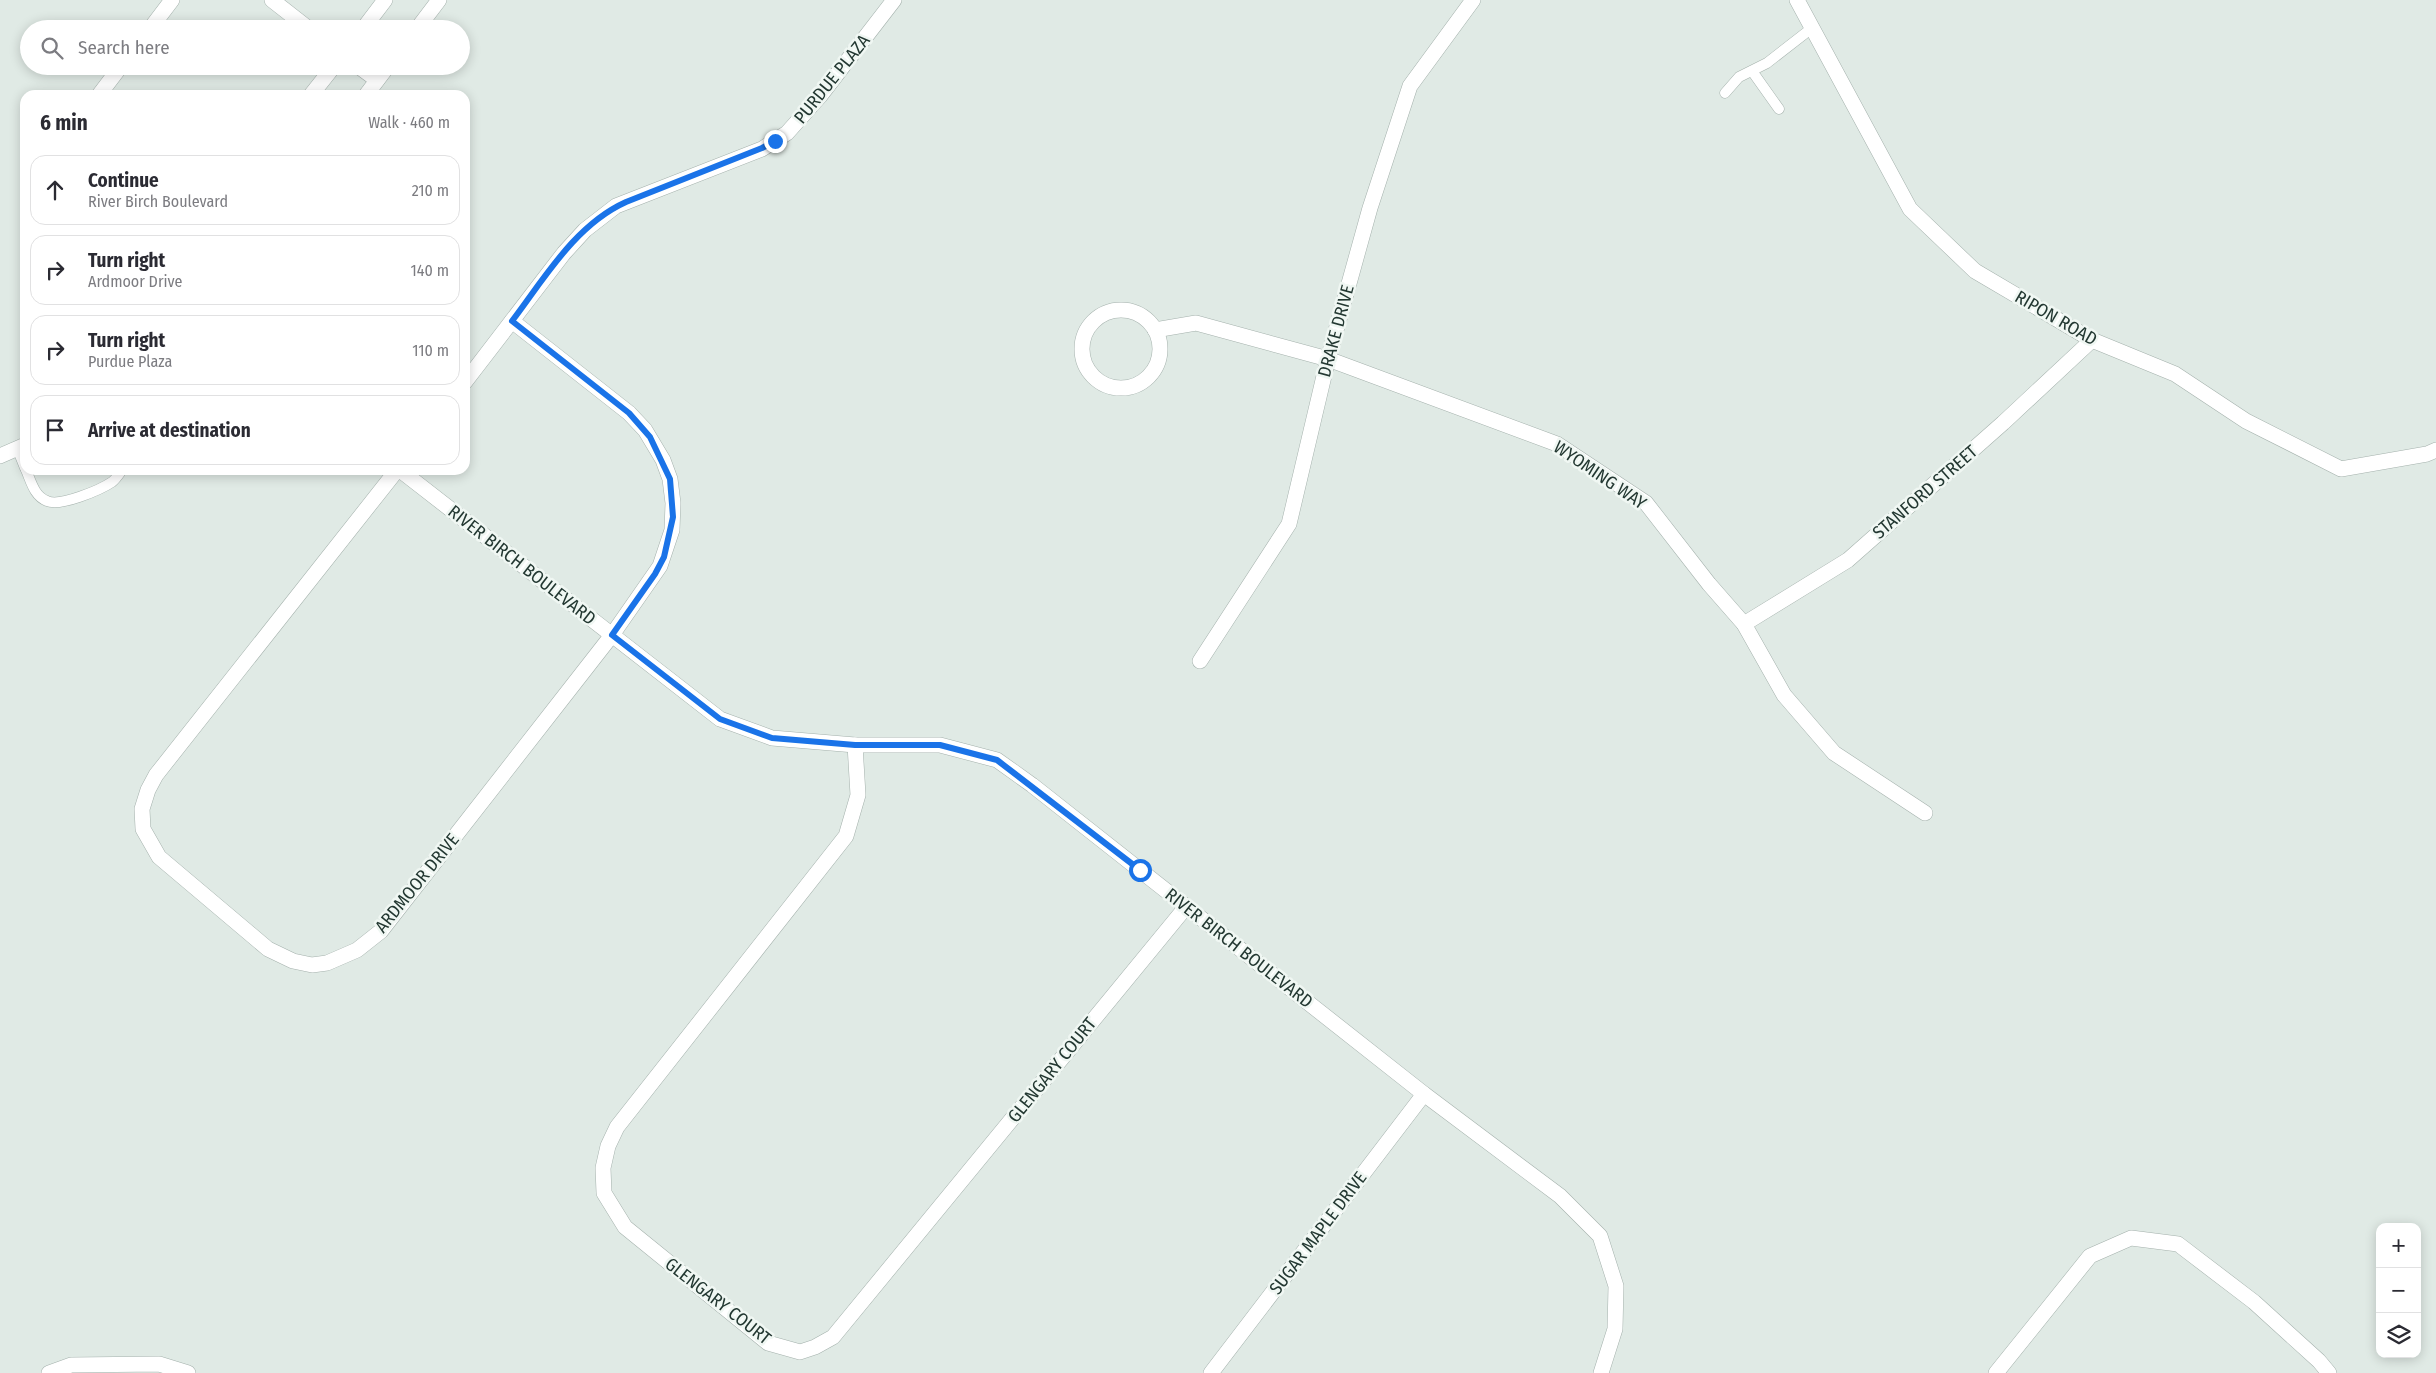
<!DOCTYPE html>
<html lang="en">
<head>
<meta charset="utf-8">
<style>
	body { margin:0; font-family:"Fira Sans Condensed",sans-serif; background:#f2f2f3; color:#2b2b33 }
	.controls { position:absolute; right:15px; bottom:15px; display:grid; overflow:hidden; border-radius:10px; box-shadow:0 2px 12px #0003 }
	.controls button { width:45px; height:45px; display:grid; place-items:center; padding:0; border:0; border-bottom:1px solid #e1e1e2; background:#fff; color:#2b2b33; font:25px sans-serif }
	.stop { position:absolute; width:15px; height:15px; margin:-11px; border:4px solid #1a73e8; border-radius:50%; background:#fff }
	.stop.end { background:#1a73e8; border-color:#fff; box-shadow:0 1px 5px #0008 }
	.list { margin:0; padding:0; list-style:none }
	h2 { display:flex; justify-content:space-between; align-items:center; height:65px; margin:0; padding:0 20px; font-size:21px }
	h2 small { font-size:16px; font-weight:400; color:#7c7c81 }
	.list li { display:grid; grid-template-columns:32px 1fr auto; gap:15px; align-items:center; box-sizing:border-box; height:70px; margin:0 10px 10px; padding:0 10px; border:1px solid #e1e1e2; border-radius:15px }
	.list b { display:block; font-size:19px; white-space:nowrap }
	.list p { margin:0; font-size:16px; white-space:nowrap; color:#7c7c81 }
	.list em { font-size:16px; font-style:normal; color:#7c7c81 }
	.icon { flex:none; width:28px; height:28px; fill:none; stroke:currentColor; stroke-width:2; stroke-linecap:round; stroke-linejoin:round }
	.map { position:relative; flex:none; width:2436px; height:1373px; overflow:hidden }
	.search { position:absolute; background:#fff; box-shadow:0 2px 12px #0003; left:20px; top:20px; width:450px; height:55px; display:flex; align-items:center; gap:12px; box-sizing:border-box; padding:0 18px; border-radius:28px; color:#7c7c81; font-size:19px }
	.panel { position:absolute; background:#fff; box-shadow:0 2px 12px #0003; left:20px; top:90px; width:450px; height:385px; border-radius:15px }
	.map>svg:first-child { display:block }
</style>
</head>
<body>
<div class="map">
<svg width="2436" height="1373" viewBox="0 0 2436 1373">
	<rect width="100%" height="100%" fill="#e0eae5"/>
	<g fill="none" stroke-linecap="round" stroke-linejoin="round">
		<g stroke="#a4b1ac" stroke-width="11">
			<g id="service">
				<path d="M1752 71 1779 109"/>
				<path d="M1725 93 1739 77 1767 63 1812 28"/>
				<path d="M17 448 25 468"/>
				<path d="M26 470C31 481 34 496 47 501 60 507 100 490 112 482 116 479 119 474 122 470"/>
			</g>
		</g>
		<g stroke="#a4b1ac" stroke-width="16">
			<g id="minor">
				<path d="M272 0 309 29"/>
				<path d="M1797 0 1910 209 1975 271 2092 340 2175 374 2246 421 2341 469 2427 454 2436 450"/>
				<path d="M150 29 172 0"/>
				<path d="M363 29 385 0"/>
				<path d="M417 29 439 0"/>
				<path d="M358 66 377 80"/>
				<path d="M99 95 121 66"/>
				<path d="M311 95 334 66"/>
				<path d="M366 95 388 66"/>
				<circle cx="1121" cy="349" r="39"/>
				<path d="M1155 330 1196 323 1328 359 1557 444 1646 503 1709 584 1744 624 1784 695 1834 753 1925 813"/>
				<path d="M465 382 564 253 585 230 616 206 762 149 787 133 820 96 894 0"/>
				<path d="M0 456 25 445"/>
				<path d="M397 470 156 775 148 790 142 809 143 829 159 857 268 949 293 961 312 965 327 963 357 950 381 931 612 635 660 566 672 530 673 503 670 479 663 460 645 430 629 413 512 321"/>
				<path d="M400 470 720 719 772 738 855 745H940L997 760 1032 785 1424 1094 1560 1196 1600 1236 1616 1286 1615 1329 1601 1373"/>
				<path d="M1744 624 1848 560 2003 423 2092 340"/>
				<path d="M1200 661 1289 524 1328 359 1370 208 1410 86 1473 0"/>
				<path d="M855 745 858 795 846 836 617 1127 608 1146 603 1168 604 1193 625 1227 768 1343 800 1352 815 1347 833 1337 1186 907"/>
				<path d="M49 1373 71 1365 159 1364 188 1373"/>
				<path d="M1211 1373 1424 1094"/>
				<path d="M1996 1373 2090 1256 2131 1238 2178 1244 2254 1302 2319 1361 2329 1373"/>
			</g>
		</g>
		<use href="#service" stroke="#fff" stroke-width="10"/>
		<use href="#minor" stroke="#fff" stroke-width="15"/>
	</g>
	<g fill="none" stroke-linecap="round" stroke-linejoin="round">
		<path stroke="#1a73e8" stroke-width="6" d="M775 141 762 148 626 202C575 225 544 279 512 321L629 413 650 437 670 479 673 517 664 557 655 574 612 635 720 719 772 738 855 745H940L997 760 1140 870"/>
	</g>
	<g text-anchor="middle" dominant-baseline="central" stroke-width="5" stroke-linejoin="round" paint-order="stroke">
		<g font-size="18" fill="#233832" stroke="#f0f7f3">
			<text transform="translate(832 79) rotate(-51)">PURDUE PLAZA</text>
			<text transform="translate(2056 318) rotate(30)">RIPON ROAD</text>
			<text transform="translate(1336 331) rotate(-75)">DRAKE DRIVE</text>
			<text transform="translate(1600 475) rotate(34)">WYOMING WAY</text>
			<text transform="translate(1925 492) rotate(-41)">STANFORD STREET</text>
			<text transform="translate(522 565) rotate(38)">RIVER BIRCH BOULEVARD</text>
			<text transform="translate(417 883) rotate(-51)">ARDMOOR DRIVE</text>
			<text transform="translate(1239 948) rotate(38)">RIVER BIRCH BOULEVARD</text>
			<text transform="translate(1052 1070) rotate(-51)">GLENGARY COURT</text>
			<text transform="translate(1318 1233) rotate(-53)">SUGAR MAPLE DRIVE</text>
			<text transform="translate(718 1301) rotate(38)">GLENGARY COURT</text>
		</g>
	</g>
</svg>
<div class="controls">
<button>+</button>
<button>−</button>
<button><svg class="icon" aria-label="layers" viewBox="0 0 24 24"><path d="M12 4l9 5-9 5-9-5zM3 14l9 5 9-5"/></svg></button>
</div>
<div class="stop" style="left:1140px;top:870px"></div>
<div class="stop end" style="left:775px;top:141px"></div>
<div class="search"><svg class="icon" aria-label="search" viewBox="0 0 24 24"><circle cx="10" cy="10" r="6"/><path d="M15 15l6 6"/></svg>Search here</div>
<section class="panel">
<h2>6 min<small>Walk · 460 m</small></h2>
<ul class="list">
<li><svg class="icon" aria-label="ahead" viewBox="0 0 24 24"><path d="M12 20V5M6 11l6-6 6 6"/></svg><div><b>Continue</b><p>River Birch Boulevard</p></div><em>210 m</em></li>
<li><svg class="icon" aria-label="right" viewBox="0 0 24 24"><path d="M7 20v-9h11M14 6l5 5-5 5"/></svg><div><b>Turn right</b><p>Ardmoor Drive</p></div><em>140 m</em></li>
<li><svg class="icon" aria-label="right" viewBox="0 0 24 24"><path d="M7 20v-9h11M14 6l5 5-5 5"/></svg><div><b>Turn right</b><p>Purdue Plaza</p></div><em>110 m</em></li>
<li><svg class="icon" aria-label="arrive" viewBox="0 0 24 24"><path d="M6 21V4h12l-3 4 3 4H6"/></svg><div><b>Arrive at destination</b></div></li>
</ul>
</section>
</div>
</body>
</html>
